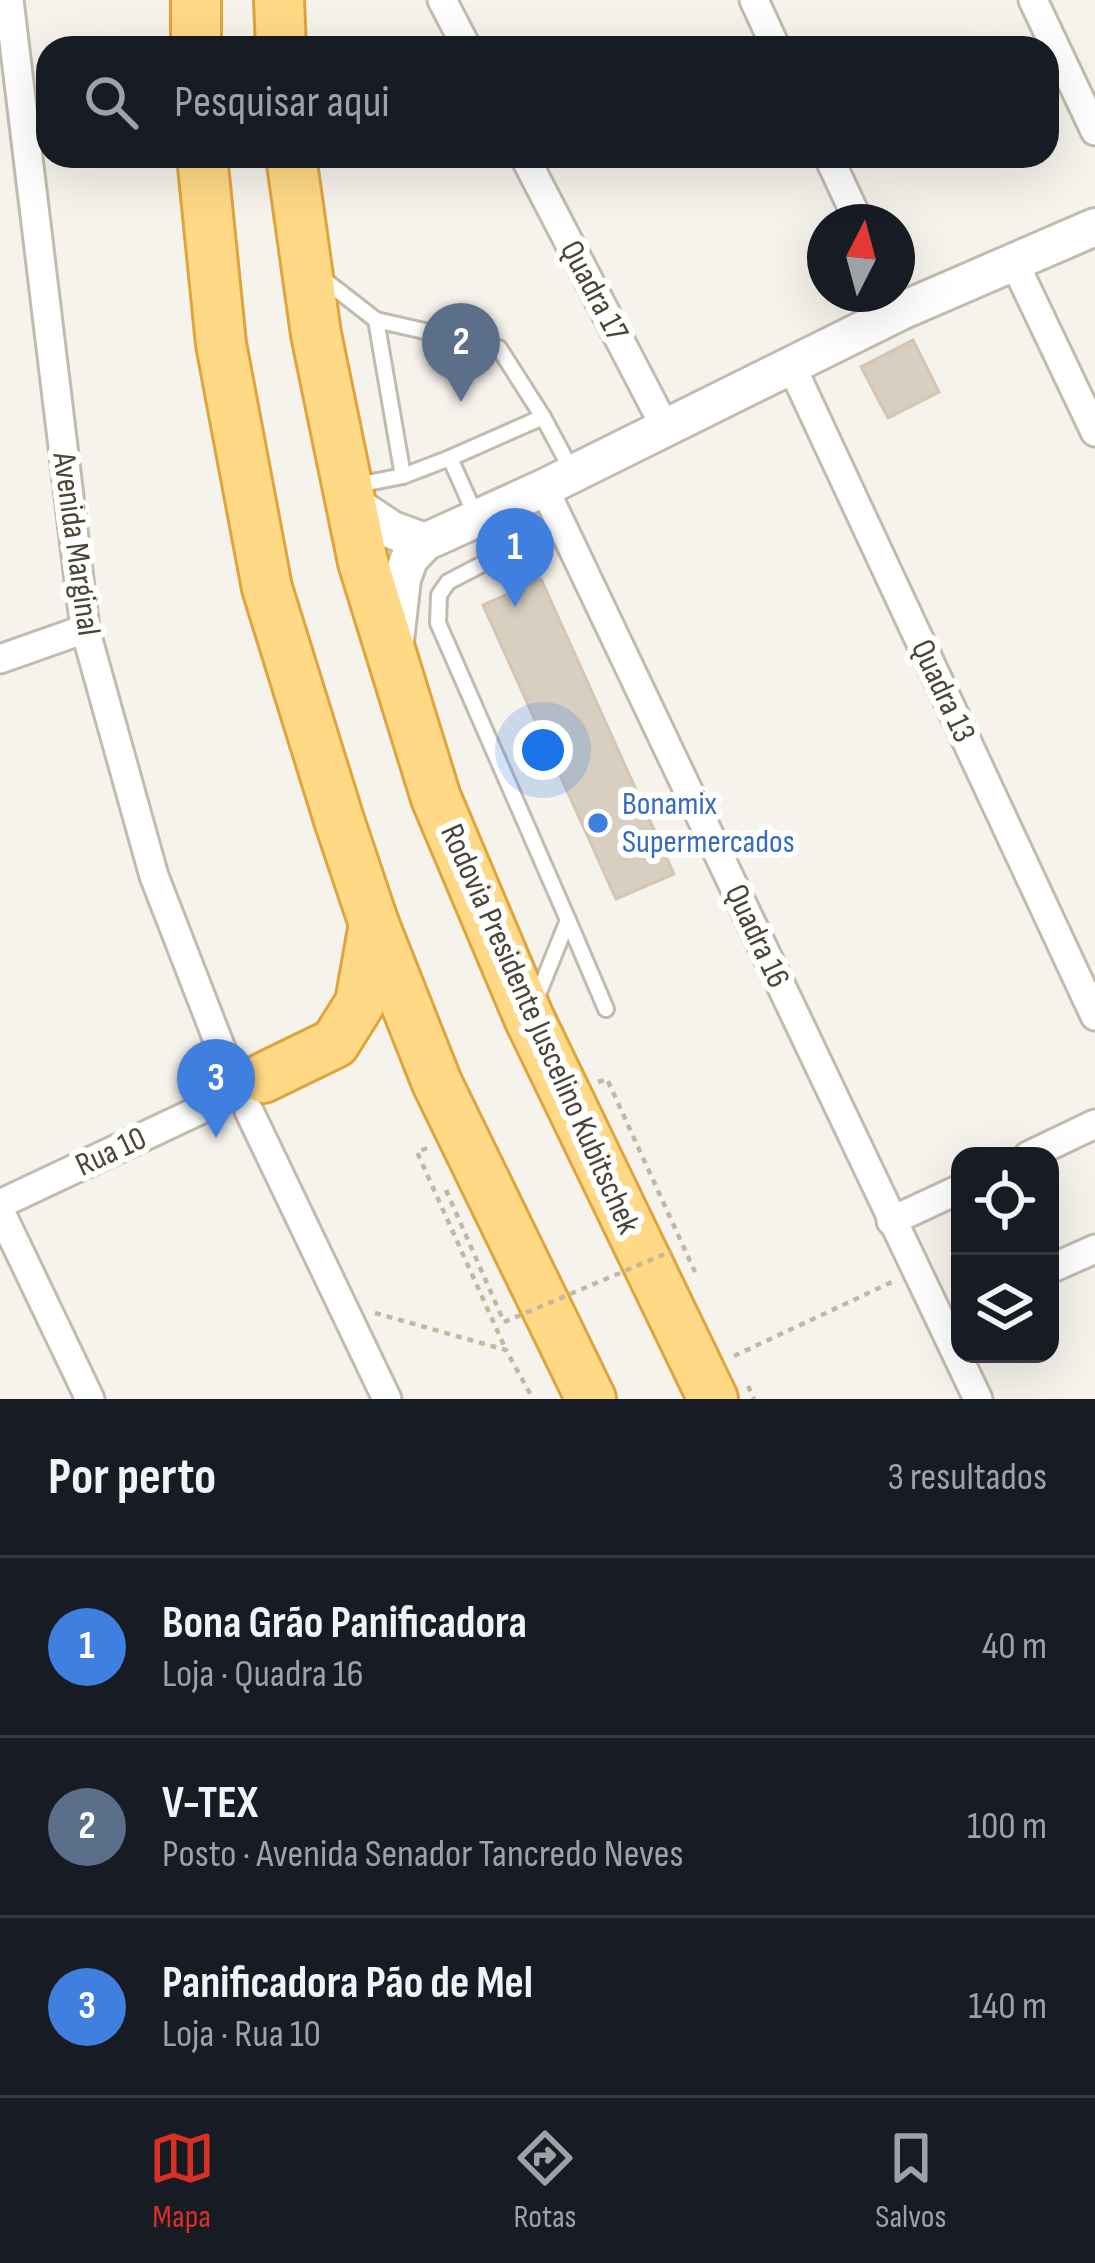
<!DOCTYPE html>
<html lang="pt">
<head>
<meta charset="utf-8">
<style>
	body { margin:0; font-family:"Sofia Sans Condensed",sans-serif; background:#20242c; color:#f1f3f6 }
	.controls { position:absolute; right:36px; bottom:36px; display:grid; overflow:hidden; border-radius:24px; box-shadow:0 12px 48px #0002 }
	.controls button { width:108px; height:108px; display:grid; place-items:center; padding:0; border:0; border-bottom:3px solid #363941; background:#171b24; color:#f1f3f6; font:60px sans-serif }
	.compass { position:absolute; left:807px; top:204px; width:108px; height:108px; border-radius:50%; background:#171b24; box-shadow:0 12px 48px #0002; rotate:6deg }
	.you { position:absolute; left:543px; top:750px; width:42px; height:42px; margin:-30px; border:9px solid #fff; border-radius:50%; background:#1a73e8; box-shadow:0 0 0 18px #1a73e833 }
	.badge { display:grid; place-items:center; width:78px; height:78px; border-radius:50%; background:#d93025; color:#fff; font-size:39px; font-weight:700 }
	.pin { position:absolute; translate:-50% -99px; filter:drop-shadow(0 3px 6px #0008) }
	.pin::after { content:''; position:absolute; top:63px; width:42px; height:36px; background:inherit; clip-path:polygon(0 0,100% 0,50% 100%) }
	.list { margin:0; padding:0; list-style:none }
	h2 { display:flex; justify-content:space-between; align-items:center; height:156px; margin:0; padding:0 48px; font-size:51px }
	h2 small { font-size:39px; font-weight:400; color:#9ea1a6 }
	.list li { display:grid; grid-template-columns:78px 1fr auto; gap:36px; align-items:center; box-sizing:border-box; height:180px; padding:0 48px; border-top:3px solid #363941 }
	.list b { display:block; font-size:45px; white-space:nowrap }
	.list p { margin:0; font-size:39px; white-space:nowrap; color:#9ea1a6 }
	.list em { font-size:39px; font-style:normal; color:#9ea1a6 }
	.icon { flex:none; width:66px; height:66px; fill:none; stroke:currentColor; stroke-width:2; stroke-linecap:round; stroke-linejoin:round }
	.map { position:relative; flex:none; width:1095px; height:1399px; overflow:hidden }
	.search { position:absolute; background:#171b24; box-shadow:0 12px 48px #0002; left:36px; right:36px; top:36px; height:132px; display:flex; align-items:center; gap:30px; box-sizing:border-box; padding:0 42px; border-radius:36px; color:#9ea1a6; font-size:45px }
	.sheet { height:696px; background:#171b24 }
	nav { display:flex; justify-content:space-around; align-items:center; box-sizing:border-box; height:168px; border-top:3px solid #363941; background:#171b24; font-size:33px; color:#9ea1a6 }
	nav a { display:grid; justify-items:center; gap:6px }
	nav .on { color:#d93025 }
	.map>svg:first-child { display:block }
</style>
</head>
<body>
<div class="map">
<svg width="1095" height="1399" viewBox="0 0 1095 1399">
	<rect width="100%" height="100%" fill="#f6f3ec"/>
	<g fill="#d8cfc1" stroke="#d3c7b4" stroke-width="3">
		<path d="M913 340 939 392 888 418 861 367Z"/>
		<path d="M541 579 674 874 616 899 483 605Z"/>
	</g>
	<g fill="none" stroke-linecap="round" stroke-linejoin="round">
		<g stroke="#c2bbae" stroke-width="20">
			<g id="service">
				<path d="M322 278 376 320 499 348 543 417"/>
				<path d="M376 320 403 476"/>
				<path d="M357 485 403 476 450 458"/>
				<path d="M475 514 450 458 543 417 572 471"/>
				<path d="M568 920 606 1009"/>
				<path d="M535 1002 568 920 438 623 439 595 448 582 561 523"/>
			</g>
		</g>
		<g stroke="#c2bbae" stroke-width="33">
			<g id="minor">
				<path d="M9 0 85 629 154 876 229 1069"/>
				<path d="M442 0 467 48"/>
				<path d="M754 0 776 48"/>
				<path d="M1033 0 1095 131"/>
				<path d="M524 156 665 427"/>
				<path d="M828 156 859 222"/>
				<path d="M1015 264 1095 432"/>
				<path d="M791 365 1095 1016"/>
				<path d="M544 488 978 1399"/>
				<path d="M0 659 85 629"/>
				<path d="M249 1111 387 1399"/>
				<path d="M1028 1156 1095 1124"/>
				<path d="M0 1204 221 1100"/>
				<path d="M0 1211 90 1399"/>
				<path d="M891 1221 960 1189"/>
				<path d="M1050 1269 1095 1249"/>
			</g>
		</g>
		<g stroke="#c2bbae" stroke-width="42">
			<g id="tertiary">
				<path d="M353 504 392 530 425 542"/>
				<path d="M395 641 402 579 409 559 425 542 544 488 901 311 1095 227"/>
			</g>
		</g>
		<g stroke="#e0a43c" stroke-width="54">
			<g id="trunk">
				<path d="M196 0V48"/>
				<path d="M279 0 281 48"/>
				<path d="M202 156 221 344 267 588 339 820 374 924 437 1083 591 1399"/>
				<path d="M291 156 316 334 363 562 436 798 529 1018 713 1399"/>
				<path d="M263 1078 335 1043 360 1003 374 924"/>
			</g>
		</g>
		<g stroke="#c4b79f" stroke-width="4.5" stroke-dasharray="6 6" stroke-linecap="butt">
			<path d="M598 1082 607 1079 695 1272"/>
			<path d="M427 1148 417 1152 506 1350"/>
			<path d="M446 1190 504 1322"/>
			<path d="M375 1313 506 1350 533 1399"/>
			<path d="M734 1356 894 1281"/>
			<path d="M748 1386 754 1399"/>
		</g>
		<use href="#service" stroke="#fff" stroke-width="14"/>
		<use href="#minor" stroke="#fff" stroke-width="27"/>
		<use href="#tertiary" stroke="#fff" stroke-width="36"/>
		<use href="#trunk" stroke="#ffd985" stroke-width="48"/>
		<path stroke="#c4b79f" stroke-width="4.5" stroke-dasharray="6 6" stroke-linecap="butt" d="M504 1322 672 1251"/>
	</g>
	<circle fill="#3f7fe0" stroke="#fff" stroke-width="4.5" cx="598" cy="823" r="12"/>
	<g text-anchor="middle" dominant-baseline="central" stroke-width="12" stroke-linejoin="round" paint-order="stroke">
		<g font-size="33" fill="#4b4439" stroke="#fff">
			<text transform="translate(594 291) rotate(62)">Quadra 17</text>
			<text transform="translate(76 544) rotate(82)">Avenida Marginal</text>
			<text transform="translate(943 691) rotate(65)">Quadra 13</text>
			<text transform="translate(757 936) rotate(65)">Quadra 16</text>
			<text transform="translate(540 1029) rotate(66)">Rodovia Presidente Juscelino Kubitschek</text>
			<text transform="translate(111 1152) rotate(-25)">Rua 10</text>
		</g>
		<g font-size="33" fill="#366cbe" stroke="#fff" text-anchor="start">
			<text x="622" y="804">Bonamix<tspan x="622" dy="38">Supermercados</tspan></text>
		</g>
	</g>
</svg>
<div class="controls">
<button><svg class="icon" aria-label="locate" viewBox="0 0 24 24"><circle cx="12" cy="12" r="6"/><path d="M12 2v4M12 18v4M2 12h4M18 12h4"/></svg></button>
<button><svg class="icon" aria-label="layers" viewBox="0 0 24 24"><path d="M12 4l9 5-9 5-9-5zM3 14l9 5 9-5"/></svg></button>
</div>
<svg class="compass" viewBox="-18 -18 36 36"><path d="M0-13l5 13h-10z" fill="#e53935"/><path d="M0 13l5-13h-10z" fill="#9ea1a6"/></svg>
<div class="you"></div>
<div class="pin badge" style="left:515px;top:607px;background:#3f7fe0">1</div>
<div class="pin badge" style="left:461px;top:402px;background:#5c6f8a">2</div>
<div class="pin badge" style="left:216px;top:1138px;background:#3f7fe0">3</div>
<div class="search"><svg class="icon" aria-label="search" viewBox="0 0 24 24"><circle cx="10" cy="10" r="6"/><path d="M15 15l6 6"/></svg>Pesquisar aqui</div>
</div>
<section class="sheet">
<h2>Por perto<small>3 resultados</small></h2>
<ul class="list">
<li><span class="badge" style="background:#3f7fe0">1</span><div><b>Bona Grão Panificadora</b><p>Loja · Quadra 16</p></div><em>40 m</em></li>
<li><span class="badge" style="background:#5c6f8a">2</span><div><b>V-TEX</b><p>Posto · Avenida Senador Tancredo Neves</p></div><em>100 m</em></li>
<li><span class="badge" style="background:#3f7fe0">3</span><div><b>Panificadora Pão de Mel</b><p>Loja · Rua 10</p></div><em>140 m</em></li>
</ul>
</section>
<nav>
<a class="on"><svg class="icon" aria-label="map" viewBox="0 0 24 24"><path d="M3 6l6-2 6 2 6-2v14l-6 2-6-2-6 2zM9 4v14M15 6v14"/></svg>Mapa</a>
<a><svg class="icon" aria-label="directions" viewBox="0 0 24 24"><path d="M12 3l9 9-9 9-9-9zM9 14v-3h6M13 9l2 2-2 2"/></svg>Rotas</a>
<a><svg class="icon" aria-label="saved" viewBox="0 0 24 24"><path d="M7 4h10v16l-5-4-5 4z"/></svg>Salvos</a>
</nav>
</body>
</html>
